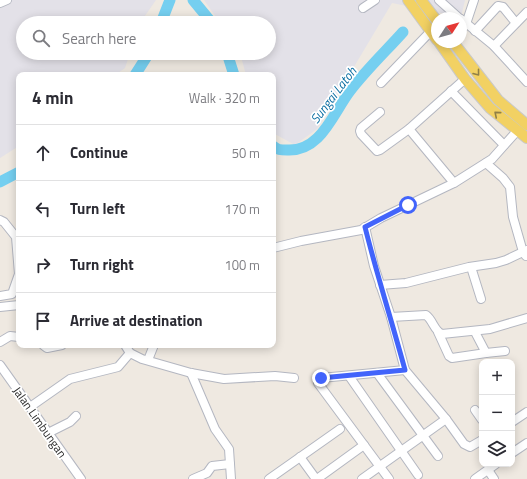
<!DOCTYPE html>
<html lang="en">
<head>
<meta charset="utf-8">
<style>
	body { margin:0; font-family:"Titillium Web",sans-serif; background:#f7f7f7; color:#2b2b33 }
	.controls { position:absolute; right:12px; bottom:12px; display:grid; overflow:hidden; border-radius:8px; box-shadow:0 2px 10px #0003 }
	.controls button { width:36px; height:36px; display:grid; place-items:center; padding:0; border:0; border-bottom:1px solid #e1e1e2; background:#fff; color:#2b2b33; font:20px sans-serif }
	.compass { position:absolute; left:431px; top:12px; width:36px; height:36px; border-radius:50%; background:#fff; box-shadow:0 2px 10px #0003; rotate:54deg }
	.stop { position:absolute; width:12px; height:12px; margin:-9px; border:3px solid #4264fb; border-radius:50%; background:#fff }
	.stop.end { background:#4264fb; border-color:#fff; box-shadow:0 1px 4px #0008 }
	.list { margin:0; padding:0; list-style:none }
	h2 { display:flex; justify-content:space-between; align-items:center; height:52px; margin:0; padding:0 16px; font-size:17px }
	h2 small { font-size:13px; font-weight:400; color:#7c7c81 }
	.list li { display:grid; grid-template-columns:26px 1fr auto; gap:12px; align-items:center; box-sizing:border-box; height:56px; padding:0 16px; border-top:1px solid #e1e1e2 }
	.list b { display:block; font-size:15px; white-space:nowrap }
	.list em { font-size:13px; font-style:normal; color:#7c7c81 }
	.icon { flex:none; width:22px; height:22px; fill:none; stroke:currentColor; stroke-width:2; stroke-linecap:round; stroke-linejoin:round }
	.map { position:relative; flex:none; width:527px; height:479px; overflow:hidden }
	.search { position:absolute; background:#fff; box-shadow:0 2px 10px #0003; left:16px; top:16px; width:260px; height:44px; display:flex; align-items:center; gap:10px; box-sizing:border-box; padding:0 14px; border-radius:22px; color:#7c7c81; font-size:15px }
	.panel { position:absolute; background:#fff; box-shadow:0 2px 10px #0003; left:16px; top:72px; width:260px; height:276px; border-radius:8px }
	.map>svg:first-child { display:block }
</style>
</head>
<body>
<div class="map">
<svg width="527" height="479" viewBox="0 0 527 479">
	<rect width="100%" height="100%" fill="#efe9e1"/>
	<g fill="#e3e1e8">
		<path d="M0 0H156L140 23H23V53H130L125 68 115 75H19V146L0 158Z"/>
		<path d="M204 0H465L461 17 392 3 317 129 295 145 273 133V75H246L240 53H269V23H220Z"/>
	</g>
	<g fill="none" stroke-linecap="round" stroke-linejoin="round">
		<g stroke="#75cff0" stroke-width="11">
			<path d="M193 0 212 23"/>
			<path d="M161 23 170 0"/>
			<path d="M227 53 234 75"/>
			<path d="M135 75 149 53"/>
			<path d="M273 146C277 150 281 150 287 150 321 152 333 113 350 91 366 70 386 51 403 32"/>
			<path d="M0 182 19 172"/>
		</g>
		<g stroke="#b4b7c1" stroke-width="10">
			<g id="minor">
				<path d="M439 0 459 18"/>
				<path d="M0 3 7 0"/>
				<path d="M363 8 375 0"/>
				<path d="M461 19 494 46 527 82"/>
				<path d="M461 30 466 24 474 0"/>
				<path d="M475 31 498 6 503 7 516 23"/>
				<path d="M494 46 527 12"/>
				<path d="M381 83 431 31"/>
				<path d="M451 91 504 145"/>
				<path d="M380 112 361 128 360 131 361 134 377 151 380 150 409 129 465 79"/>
				<path d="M409 129 454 183"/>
				<path d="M486 163 503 178 510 187 513 217 523 252 526 256"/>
				<path d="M0 220 4 222 16 237 19 274 12 294 0 296"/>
				<path d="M365 227 374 266 391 317 405 370 446 419 464 444 470 447 482 440"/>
				<path d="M273 248 301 241 361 230 381 218 454 183 492 159 517 131"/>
				<path d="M471 267 481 299"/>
				<path d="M380 285 406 283 469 267 496 263 506 260 527 250"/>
				<path d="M0 307 19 305"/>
				<path d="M391 317 426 315C433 320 434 331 442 334L490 329 527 318"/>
				<path d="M438 332 449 356 452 358 486 353"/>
				<path d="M475 332 486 353 505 351"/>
				<path d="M0 342 10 336 19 337"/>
				<path d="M43 345 47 348 62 345"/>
				<path d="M125 345 130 353 142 359 191 373 224 379 275 376 294 378"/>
				<path d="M148 360 154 345"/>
				<path d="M0 365 81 479"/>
				<path d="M191 373 215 429 229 449 231 479"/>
				<path d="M377 373 438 456"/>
				<path d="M349 376 418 475"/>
				<path d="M30 407 70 379 118 367 130 353"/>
				<path d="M475 410 482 420"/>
				<path d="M512 422 527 412"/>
				<path d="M48 433 70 422 76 416"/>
				<path d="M512 453 527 443"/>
				<path d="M300 457 316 479"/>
				<path d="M488 470 494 479"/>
				<path d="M193 479 207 473 212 466 230 464"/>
				<path d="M269 479 340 429"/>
				<path d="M317 479 364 445"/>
				<path d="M362 479 446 419"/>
				<path d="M389 479 318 383V381L321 378 405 370"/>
				<path d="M475 479 496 464"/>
			</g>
		</g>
		<g stroke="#c9c9c9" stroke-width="12">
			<g id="major">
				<path d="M408 0 437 40"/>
				<path d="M421 0 437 21"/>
				<path d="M439 42 465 79 490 108 527 138"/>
				<path d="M453 42 498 100 527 125"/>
			</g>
		</g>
		<use href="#minor" stroke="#fff" stroke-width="8"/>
		<use href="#major" stroke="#f2d163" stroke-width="10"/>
	</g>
	<defs><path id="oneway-chevron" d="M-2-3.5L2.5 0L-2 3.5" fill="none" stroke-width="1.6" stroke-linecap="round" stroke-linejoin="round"/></defs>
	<g stroke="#908048">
		<use href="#oneway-chevron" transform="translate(477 73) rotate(52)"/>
		<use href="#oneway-chevron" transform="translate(497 114) rotate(-140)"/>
	</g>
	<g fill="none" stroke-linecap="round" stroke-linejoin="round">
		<path stroke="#4264fb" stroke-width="5" d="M321 378 405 370C392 322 377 275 365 227L408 205"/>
	</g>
	<g text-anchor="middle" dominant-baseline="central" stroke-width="3.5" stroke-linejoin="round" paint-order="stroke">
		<g font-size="12" fill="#2e2e2e" stroke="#fff">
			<text transform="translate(40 422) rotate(55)">Jalan Limbungan</text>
		</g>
		<g font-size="13" font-style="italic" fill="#0d6fa3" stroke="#fff">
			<text transform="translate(333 95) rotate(-53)">Sungai Latoh</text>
		</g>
	</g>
</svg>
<div class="controls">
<button>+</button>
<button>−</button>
<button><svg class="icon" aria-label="layers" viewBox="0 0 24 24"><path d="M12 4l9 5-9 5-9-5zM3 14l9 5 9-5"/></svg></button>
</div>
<svg class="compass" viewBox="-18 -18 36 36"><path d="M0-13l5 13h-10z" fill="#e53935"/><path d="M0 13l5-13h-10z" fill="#7c7c81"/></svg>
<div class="stop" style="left:408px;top:205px"></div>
<div class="stop end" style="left:321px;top:378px"></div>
<div class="search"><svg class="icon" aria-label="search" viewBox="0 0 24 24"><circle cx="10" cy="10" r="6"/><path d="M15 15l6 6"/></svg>Search here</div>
<section class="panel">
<h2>4 min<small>Walk · 320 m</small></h2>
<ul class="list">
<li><svg class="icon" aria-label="ahead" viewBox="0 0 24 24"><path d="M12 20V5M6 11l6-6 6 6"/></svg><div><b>Continue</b></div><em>50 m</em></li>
<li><svg class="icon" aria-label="left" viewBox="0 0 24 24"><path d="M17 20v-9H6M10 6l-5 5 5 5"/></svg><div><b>Turn left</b></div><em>170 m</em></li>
<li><svg class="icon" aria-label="right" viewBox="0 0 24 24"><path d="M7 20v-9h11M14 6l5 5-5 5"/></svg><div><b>Turn right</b></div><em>100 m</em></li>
<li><svg class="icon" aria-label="arrive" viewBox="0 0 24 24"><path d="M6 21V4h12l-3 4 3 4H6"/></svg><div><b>Arrive at destination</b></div></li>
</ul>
</section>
</div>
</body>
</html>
